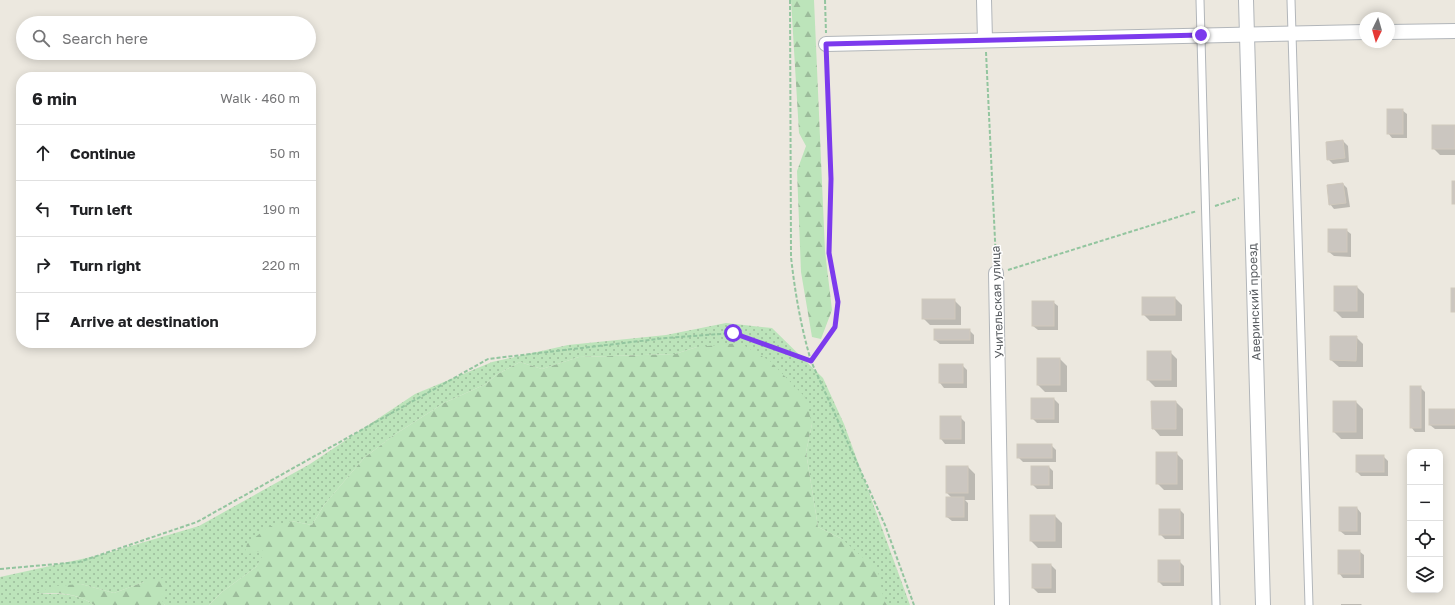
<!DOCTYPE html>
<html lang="en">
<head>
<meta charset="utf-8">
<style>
	body { margin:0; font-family:"Golos Text",sans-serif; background:#f2f2f2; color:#202124 }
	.controls { position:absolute; right:12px; bottom:12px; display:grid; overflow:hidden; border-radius:8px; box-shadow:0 2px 10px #0003 }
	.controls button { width:36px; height:36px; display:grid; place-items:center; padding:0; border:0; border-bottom:1px solid #e0e0e0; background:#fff; color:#202124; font:20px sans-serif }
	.compass { position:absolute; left:1359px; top:12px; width:36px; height:36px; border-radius:50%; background:#fff; box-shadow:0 2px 10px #0003; rotate:185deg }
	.stop { position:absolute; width:12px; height:12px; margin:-9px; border:3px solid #7c3aed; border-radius:50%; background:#fff }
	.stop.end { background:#7c3aed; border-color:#fff; box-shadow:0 1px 4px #0008 }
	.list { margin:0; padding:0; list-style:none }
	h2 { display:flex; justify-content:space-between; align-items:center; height:52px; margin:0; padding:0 16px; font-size:17px }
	h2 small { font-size:13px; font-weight:400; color:#757577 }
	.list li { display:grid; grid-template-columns:26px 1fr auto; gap:12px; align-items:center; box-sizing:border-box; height:56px; padding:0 16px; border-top:1px solid #e0e0e0 }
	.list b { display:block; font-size:15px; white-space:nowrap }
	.list em { font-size:13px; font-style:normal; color:#757577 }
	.icon { flex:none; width:22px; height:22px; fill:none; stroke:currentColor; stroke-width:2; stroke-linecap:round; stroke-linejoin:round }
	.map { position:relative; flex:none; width:1455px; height:605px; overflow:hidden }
	.search { position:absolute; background:#fff; box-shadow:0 2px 10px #0003; left:16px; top:16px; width:300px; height:44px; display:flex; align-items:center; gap:10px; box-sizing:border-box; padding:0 14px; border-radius:22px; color:#757577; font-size:15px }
	.panel { position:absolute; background:#fff; box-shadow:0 2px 10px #0003; left:16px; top:72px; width:300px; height:276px; border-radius:16px }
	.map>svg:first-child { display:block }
</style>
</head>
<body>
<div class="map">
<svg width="1455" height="605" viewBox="0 0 1455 605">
	<defs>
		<pattern id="grass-dots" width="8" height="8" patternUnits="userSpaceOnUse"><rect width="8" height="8" fill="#bce4ba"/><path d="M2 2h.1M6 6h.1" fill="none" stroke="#9cbc9b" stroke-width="1.8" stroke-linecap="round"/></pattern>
		<pattern id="forest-firs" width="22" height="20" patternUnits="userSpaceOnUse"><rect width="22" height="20" fill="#bce4ba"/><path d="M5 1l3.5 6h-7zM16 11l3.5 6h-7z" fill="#9cbc9b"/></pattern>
	</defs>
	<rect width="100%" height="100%" fill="#ece8df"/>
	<path fill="url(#grass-dots)" d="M726 323 772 328 823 378 844 424 910 605H887L842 539 818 527 806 452 812 424 697 347 675 354 579 357 542 369 520 362 496 375 486 384 444 403 394 435 364 458 324 505 312 525 291 521 267 550 256 567 222 592 209 605H165L144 582 114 593 81 584 37 593C59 595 74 591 94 605H0V577L100 555 199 526 310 464 415 394 492 362 568 345 666 335Z"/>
	<g fill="url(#forest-firs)">
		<path d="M791 0H814L825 251 832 310 821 339 812 337 801 272 797 171 806 146 799 133Z"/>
		<path d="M740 343 770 361 805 397 812 424 806 452 818 527 842 539 878 571 884 600 887 605H209L222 592 256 567 266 550 244 555 247 544 268 527 291 521 312 525 324 505 364 458 394 435 444 403 486 384 496 375 520 362 542 369 579 357 675 354 697 347Z"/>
		<path d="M163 578 167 586 161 599 165 605H94C77 592 56 593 35 593L55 586 81 584 114 593 144 582Z"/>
	</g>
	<g fill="#0003">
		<path d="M1402 110 1407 114V138H1392L1388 133Z"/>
		<path d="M1455 126V155H1440L1433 148Z"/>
		<path d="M1343 141 1348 146 1349 162 1333 164 1328 159Z"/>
		<path d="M1343 184 1347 188 1350 207 1334 209 1330 204Z"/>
		<path d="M1346 230 1351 234V257L1334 256 1329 252Z"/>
		<path d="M1357 287 1364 294V318H1342L1335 311Z"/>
		<path d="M1175 298 1182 305V321H1150L1143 314Z"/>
		<path d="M954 300 961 307V325H930L923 318Z"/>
		<path d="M1053 302 1058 306V330H1038L1033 326Z"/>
		<path d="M969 330 974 335V344H940L935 340Z"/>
		<path d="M1331 337H1356L1363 344V367H1339L1331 360Z"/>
		<path d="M1170 352 1177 359V387H1155L1148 380Z"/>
		<path d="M1060 359 1067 366V392H1045L1038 385Z"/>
		<path d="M962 365 967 370V388H944L940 383Z"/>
		<path d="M1420 387 1425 392V432H1415L1411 427Z"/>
		<path d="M1054 399 1059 404V423H1037L1032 418Z"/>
		<path d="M1176 402 1183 409V436H1160L1153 428Z"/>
		<path d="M1356 402 1363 409V439H1341L1334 432Z"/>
		<path d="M1455 410V429H1435L1430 425Z"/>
		<path d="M960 417 965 422V444H945L941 439Z"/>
		<path d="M1051 445 1056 450V462H1023L1018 457Z"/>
		<path d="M1176 453 1183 460V490H1164L1157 483Z"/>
		<path d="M1383 456 1388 461V476H1361L1357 472Z"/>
		<path d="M968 467 975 474V500H965L968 503V521H952L947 517 952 498 947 493Z"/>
		<path d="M1049 467 1053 471V489H1037L1032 484Z"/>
		<path d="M1357 508 1361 513V535H1345L1340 531Z"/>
		<path d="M1180 510 1184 514V539H1165L1160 534Z"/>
		<path d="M1055 516 1062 523V548H1038L1031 541Z"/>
		<path d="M1359 551 1364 555V578H1343L1339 573Z"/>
		<path d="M1179 561 1184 566V586H1163L1159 582Z"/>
		<path d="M1033 565H1051L1056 570V593H1038L1033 588Z"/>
		<path d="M1341 604H1361L1362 605H1341Z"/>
	</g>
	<g fill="#cbc6c0" stroke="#d0c9bd">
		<rect x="1387" y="109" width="16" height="25"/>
		<rect x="1432" y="125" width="23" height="24"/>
		<path d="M1343 140 1345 158 1327 160 1326 142Z"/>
		<rect x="1452" y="181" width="3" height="23"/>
		<path d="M1343 183 1346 203 1329 205 1327 185Z"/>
		<rect x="1328" y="229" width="19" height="23"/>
		<rect x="1334" y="286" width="23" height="25"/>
		<rect x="1451" y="288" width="4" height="24"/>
		<rect x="1142" y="297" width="33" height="18"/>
		<rect x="922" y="299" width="33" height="20"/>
		<rect x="1032" y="301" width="22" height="25"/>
		<rect x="934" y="329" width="36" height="11"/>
		<path d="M1330 336H1357L1356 361 1330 360Z"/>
		<rect x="1147" y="351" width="24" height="29"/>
		<rect x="1037" y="358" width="23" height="27"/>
		<rect x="939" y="364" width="24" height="19"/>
		<rect x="1410" y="386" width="11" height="42"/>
		<rect x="1031" y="398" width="23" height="21"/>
		<path d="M1151 401H1176V429H1152Z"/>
		<rect x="1333" y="401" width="23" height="31"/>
		<rect x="1429" y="409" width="26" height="16"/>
		<rect x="940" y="416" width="21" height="23"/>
		<rect x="1017" y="444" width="35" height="14"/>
		<rect x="1156" y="452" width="21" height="32"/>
		<rect x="1356" y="455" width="28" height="17"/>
		<rect x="946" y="466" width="22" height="27"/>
		<rect x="1031" y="466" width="18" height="19"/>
		<rect x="946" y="497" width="18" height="20"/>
		<rect x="1339" y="507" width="18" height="24"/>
		<rect x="1159" y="509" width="21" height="26"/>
		<rect x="1030" y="515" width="25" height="26"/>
		<rect x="1338" y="550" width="22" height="24"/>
		<rect x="1158" y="560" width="22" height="22"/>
		<rect x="1032" y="564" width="19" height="24"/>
	</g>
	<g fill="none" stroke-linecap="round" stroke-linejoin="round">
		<g stroke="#b2b6ba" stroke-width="9">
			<g id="service">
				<path d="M1200 0 1216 605"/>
				<path d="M1291 0 1309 605"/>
			</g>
		</g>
		<g stroke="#b2b6ba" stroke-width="16">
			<g id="minor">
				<path d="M984 0 985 40"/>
				<path d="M1246 0 1263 605"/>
				<path d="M1389 32 1455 31"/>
				<path d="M826 44 1365 32"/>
				<path d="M996 273 1002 605"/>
			</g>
		</g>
		<g stroke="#93c59f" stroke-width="2" stroke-dasharray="4 2" stroke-linecap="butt">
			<path d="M790 0 791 257C795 293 801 327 811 361"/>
			<path d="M825 0 826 33"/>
			<path d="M986 52 996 261"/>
			<path d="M1215 206 1239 198"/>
			<path d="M1008 270 1197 211"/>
			<path d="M811 361 835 327 838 302 829 253 831 179 827 55"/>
			<path d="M0 569 79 562 197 522 488 359 666 338 733 333 811 361 885 525 914 605"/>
		</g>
		<use href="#service" stroke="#fff" stroke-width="7"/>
		<use href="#minor" stroke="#fff" stroke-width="14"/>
	</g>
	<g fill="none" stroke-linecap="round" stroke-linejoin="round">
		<path stroke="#7c3aed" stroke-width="5" d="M733 333 811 361 835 327 838 302 829 253 831 179 826 44 1201 35"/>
	</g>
	<g text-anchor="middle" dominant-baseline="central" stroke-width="3" stroke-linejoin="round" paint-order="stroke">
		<g font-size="12" fill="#585c60" stroke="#fff">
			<text transform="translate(997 302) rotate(-92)">Учительская улица</text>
			<text transform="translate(1254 302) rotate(-92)">Аверинский проезд</text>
		</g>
	</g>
</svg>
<div class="controls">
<button>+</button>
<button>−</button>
<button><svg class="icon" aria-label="locate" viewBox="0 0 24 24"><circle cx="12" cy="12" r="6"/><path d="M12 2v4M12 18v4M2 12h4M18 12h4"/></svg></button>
<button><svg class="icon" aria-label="layers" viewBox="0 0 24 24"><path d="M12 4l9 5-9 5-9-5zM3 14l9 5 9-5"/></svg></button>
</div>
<svg class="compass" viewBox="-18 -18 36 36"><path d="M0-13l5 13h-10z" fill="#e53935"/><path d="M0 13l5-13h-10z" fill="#757577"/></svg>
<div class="stop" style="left:733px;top:333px"></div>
<div class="stop end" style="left:1201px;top:35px"></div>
<div class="search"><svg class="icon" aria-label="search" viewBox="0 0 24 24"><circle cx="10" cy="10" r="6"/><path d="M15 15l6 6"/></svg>Search here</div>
<section class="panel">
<h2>6 min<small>Walk · 460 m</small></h2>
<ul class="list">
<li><svg class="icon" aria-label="ahead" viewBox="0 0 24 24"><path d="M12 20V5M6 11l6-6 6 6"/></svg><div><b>Continue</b></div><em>50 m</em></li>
<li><svg class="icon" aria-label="left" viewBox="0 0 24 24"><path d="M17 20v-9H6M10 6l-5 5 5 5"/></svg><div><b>Turn left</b></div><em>190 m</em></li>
<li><svg class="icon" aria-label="right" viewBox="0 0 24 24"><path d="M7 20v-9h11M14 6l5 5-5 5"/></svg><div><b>Turn right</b></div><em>220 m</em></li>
<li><svg class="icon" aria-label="arrive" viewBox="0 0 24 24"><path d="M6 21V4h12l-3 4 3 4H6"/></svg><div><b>Arrive at destination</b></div></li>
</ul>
</section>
</div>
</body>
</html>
